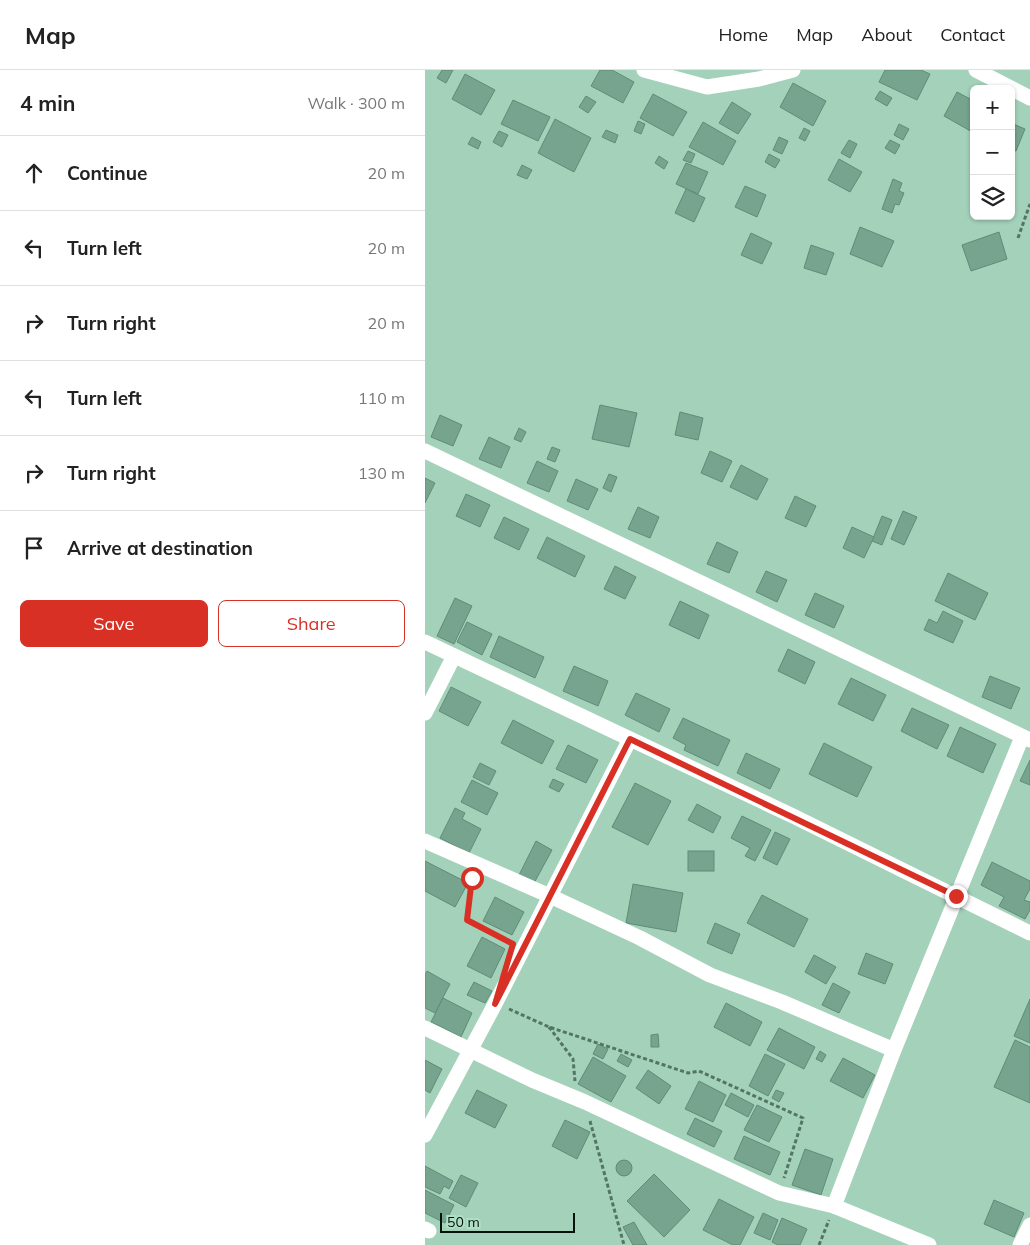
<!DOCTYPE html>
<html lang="en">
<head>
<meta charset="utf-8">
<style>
	body { margin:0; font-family:Mulish,sans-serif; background:#f6f6f6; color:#222 }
	.controls { position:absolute; right:15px; top:15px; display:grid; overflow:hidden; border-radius:8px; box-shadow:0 1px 4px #0004 }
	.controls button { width:45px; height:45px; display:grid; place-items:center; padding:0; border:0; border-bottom:1px solid #e0e0e0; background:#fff; color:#222; font:25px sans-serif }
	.scale { position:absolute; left:15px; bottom:12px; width:135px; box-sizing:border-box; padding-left:5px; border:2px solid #03130b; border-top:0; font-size:14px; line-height:18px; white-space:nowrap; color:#03130b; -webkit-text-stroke:4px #b0dec7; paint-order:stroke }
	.stop { position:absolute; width:15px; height:15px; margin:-11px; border:4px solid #d93025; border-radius:50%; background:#fff }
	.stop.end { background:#d93025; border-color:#fff; box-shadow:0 1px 5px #0008 }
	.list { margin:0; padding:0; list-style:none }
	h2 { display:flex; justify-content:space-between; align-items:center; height:65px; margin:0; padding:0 20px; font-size:21px }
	h2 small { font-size:16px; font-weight:400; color:#767676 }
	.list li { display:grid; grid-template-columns:32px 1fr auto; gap:15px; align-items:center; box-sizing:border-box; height:75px; padding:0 20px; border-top:1px solid #e0e0e0 }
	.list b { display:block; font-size:19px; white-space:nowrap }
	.list em { font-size:16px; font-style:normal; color:#767676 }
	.actions { display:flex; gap:10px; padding:15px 20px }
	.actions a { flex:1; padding:11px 0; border:1px solid #d93025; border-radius:8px; text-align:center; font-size:18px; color:#d93025 }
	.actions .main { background:#d93025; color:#fff }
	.icon { flex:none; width:28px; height:28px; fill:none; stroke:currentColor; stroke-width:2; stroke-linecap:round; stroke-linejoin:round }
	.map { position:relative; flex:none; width:605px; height:1175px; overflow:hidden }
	header { display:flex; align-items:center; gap:30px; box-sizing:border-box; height:70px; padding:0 25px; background:#fff; border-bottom:1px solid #e0e0e0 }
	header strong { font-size:24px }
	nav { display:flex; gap:28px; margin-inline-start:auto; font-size:18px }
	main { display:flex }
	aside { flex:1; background:#fff }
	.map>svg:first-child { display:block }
</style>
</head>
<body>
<header>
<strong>Map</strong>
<nav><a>Home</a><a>Map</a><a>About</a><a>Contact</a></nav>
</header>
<main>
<aside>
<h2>4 min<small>Walk · 300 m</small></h2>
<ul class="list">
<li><svg class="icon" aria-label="ahead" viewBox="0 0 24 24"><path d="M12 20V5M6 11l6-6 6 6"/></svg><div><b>Continue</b></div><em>20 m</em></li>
<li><svg class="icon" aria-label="left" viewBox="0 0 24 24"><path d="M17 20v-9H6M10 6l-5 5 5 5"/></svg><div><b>Turn left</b></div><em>20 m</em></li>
<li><svg class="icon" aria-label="right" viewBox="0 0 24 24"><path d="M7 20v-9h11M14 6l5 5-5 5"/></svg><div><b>Turn right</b></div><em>20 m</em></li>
<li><svg class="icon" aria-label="left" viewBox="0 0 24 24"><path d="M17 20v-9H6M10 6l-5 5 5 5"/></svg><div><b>Turn left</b></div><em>110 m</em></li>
<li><svg class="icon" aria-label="right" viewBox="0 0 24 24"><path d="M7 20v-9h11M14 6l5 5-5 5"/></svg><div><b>Turn right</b></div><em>130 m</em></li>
<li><svg class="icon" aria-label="arrive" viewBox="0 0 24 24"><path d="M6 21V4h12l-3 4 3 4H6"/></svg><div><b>Arrive at destination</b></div></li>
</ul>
<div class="actions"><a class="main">Save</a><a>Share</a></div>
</aside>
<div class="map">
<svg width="605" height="1175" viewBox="0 0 605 1175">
	<rect width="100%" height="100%" fill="#a3d1ba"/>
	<g fill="#77a48e" stroke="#608c76">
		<path d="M17 0H28L21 13 12 8Z"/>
		<path d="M175 0H187L209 12 198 33 166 16Z"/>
		<path d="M460 0H496L505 4 492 30 454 12Z"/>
		<path d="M40 4 70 20 56 45 27 29Z"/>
		<path d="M368 13 401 31 388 56 355 37Z"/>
		<path d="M455 21 467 28 462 36 450 29Z"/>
		<path d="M532 22 549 31V63L519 46Z"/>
		<path d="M228 24 262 42 248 66 215 48Z"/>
		<path d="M161 26 171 32 163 43 154 37Z"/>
		<path d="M88 30 125 47 113 71 76 54Z"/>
		<path d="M307 32 326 44 313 64 294 53Z"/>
		<path d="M130 49 166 68 149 102 113 83Z"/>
		<path d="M213 51 220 54 216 64 209 61Z"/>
		<path d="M278 52 311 71 298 95 264 77Z"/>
		<path d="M586 53 600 59 591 81 586 79Z"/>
		<path d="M474 54 484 59 478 70 469 65Z"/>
		<path d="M379 58 385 61 380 71 374 68Z"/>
		<path d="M181 60 193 65 190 73 177 67Z"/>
		<path d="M74 61 83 65 77 77 68 72Z"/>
		<path d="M47 67 56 72 53 79 43 74Z"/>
		<path d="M354 67 363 71 357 84 348 80Z"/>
		<path d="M424 70 432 74 425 88 416 83Z"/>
		<path d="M465 70 475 75 470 84 460 78Z"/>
		<path d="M263 81 270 84 266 93 258 90Z"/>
		<path d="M344 84 355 90 350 98 340 92Z"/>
		<path d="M234 86 243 92 239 99 230 93Z"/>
		<path d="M414 89 437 102 425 122 403 110Z"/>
		<path d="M261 93 283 102 273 124 251 114Z"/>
		<path d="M97 95 107 100 102 109 92 105Z"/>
		<path d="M468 109 477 113 474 121 479 123 474 135 470 134 467 143 457 139Z"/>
		<path d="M320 116 341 125 332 147 310 137Z"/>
		<path d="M261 119 280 128 269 152 250 143Z"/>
		<path d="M435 157 469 171 457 197 425 184Z"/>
		<path d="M574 162 582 189 546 201 537 175Z"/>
		<path d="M326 163 347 173 337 194 316 185Z"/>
		<path d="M386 175 409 183 401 205 379 198Z"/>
		<path d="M175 335 212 343 204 377 167 369Z"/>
		<path d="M255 342 278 348 273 370 250 365Z"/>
		<path d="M15 345 37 355 28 376 6 367Z"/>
		<path d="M94 358 101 362 96 372 89 369Z"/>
		<path d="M64 367 85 377 76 398 54 389Z"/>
		<path d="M127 377 135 380 130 392 122 389Z"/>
		<path d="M285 381 307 391 297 412 276 403Z"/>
		<path d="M112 391 133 401 124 422 102 413Z"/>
		<path d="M316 395 343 409 332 430 305 417Z"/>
		<path d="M184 404 192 407 186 422 178 418Z"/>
		<path d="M0 408 10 413 0 433Z"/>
		<path d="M151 409 173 419 163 440 142 431Z"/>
		<path d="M41 424 65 435 55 457 31 446Z"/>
		<path d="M370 426 391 436 381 457 360 448Z"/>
		<path d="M213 437 234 447 225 468 203 459Z"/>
		<path d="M478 441 492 447 479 475 466 469Z"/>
		<path d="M457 446 467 450 457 475 447 471Z"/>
		<path d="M79 447 104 459 94 480 69 468Z"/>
		<path d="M427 457 449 467 439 488 418 478Z"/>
		<path d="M122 467 160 486 150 507 112 488Z"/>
		<path d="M292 472 313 482 304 503 282 494Z"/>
		<path d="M190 496 211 507 200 529 179 519Z"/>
		<path d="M341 501 362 510 352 532 331 522Z"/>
		<path d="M523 503 563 523 550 550 510 531Z"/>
		<path d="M390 523 419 536 409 558 380 545Z"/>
		<path d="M30 528 47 536 29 574 12 566Z"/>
		<path d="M255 531 284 545 274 569 244 555Z"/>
		<path d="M518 541 538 551 528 573 499 560 504 549 512 553Z"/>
		<path d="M42 552 67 564 57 585 32 572Z"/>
		<path d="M74 566 119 587 110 608 65 587Z"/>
		<path d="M363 579 390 592 380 614 353 601Z"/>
		<path d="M149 596 183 611 173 636 138 621Z"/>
		<path d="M565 606 595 618 586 639 557 627Z"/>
		<path d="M426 608 461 625 448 651 413 634Z"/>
		<path d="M26 617 56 632 43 656 14 641Z"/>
		<path d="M211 623 245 639 234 662 200 645Z"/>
		<path d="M487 638 524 655 512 679 476 661Z"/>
		<path d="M258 648 305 670 293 696 259 680 261 675 248 668Z"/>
		<path d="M88 650 129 671 117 694 76 673Z"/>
		<path d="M535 657 571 674 558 703 522 686Z"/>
		<path d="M399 673 447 697 432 727 384 704Z"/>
		<path d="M143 675 173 690 161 713 131 699Z"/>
		<path d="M321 683 355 699 345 719 312 703Z"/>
		<path d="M605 690V715L595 711Z"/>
		<path d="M55 693 71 701 64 715 48 707Z"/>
		<path d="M128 709 139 714 134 722 124 717Z"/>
		<path d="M47 710 73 723 62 745 36 732Z"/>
		<path d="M210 713 246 731 223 775 187 757Z"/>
		<path d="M272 734 296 747 288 763 263 750Z"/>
		<path d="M30 738 40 743 37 749 56 759 44 783 15 768Z"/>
		<path d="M317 746 346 760 330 791 320 786 325 778 306 768Z"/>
		<path d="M350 762 365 769 352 795 338 788Z"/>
		<path d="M111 771 127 780 108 815 93 807Z"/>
		<rect x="263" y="781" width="26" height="20"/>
		<path d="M0 791 43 813 30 837 0 821Z"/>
		<path d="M567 792 605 811V819L599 830 605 832V840L600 849 574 836 579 827 556 815Z"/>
		<path d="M208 814 258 823 251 862 201 853Z"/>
		<path d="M337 825 383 849 369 877 322 853Z"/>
		<path d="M70 827 99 842 87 865 58 851Z"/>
		<path d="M290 853 315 864 307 884 282 873Z"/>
		<path d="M57 867 80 879 66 908 42 896Z"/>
		<path d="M441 883 468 894 460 914 433 904Z"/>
		<path d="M389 885 411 897 401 914 380 902Z"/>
		<path d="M2 901 25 914 10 943 0 938V904Z"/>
		<path d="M49 912 67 921 60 933 42 925Z"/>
		<path d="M408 913 425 922 414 943 397 935Z"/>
		<path d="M18 928 47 943 36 967 6 952Z"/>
		<path d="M605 929V973L589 966Z"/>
		<path d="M301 933 337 952 325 976 289 957Z"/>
		<path d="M354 958 390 977 379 999 342 980Z"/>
		<path d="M233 964 234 977H226V965Z"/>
		<path d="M590 970 605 977V1033L569 1017Z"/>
		<path d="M173 974 183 979 178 989 168 984Z"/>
		<path d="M395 981 401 985 397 992 391 989Z"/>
		<path d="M196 984 207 990 203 997 192 991Z"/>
		<path d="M340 984 360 994 343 1026 324 1016Z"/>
		<path d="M168 987 201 1006 186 1032 153 1014Z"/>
		<path d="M418 988 450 1005 438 1028 405 1011Z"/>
		<path d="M0 990 17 999 5 1023 0 1020Z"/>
		<path d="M223 1000 246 1016 234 1034 211 1018Z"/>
		<path d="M274 1011 301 1025 288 1052 260 1039Z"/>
		<path d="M52 1020 82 1035 70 1058 40 1043Z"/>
		<path d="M351 1020 359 1023 354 1032 347 1028Z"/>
		<path d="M306 1023 329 1035 323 1047 300 1035Z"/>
		<path d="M332 1035 357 1047 344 1072 319 1060Z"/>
		<path d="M270 1048 297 1061 289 1077 262 1064Z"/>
		<path d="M140 1050 165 1062 152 1089 127 1076Z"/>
		<path d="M319 1066 355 1082 345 1105 309 1089Z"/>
		<path d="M380 1079 408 1089 396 1125 367 1115Z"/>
		<circle cx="199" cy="1098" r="8"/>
		<path d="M0 1096 28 1111 24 1119 19 1116 15 1124 0 1117Z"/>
		<path d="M229 1104 265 1140 239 1167 202 1131Z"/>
		<path d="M36 1105 53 1113 41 1137 24 1128Z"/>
		<path d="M0 1120 29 1135 20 1153 0 1143Z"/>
		<path d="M294 1129 329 1147 315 1175H308L278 1160Z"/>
		<path d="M569 1130 599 1143 589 1167 559 1154Z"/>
		<path d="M338 1143 353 1150 345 1170 329 1163Z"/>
		<path d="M357 1148 382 1159 375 1175H353L347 1172Z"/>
		<path d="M209 1152 222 1175H208L198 1157Z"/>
	</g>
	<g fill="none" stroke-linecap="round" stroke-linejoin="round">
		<g stroke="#547464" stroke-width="3" stroke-dasharray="4 2.5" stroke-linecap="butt">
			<path d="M593 168 605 134"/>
			<path d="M47 809 42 850 85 872"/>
			<path d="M84 939 124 957 263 1003 274 1001 378 1048 359 1108"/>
			<path d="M124 957 148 989 150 1011"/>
			<path d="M165 1051 199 1175"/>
			<path d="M394 1175 404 1150"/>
		</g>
		<g stroke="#fff" stroke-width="15">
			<path d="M219 0 282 17 334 9 368 0"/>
			<path d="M551 0 605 28"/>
			<path d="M0 381 605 670"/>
			<path d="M0 572 368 746 605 863"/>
			<path d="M0 643 29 586"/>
			<path d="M0 771 125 826 215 868 285 905 357 932 469 980"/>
			<path d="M0 958 107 1010 160 1032 354 1123 409 1136 504 1175"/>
			<path d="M0 1065 70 934 205 669"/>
			<path d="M409 1136 469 980 597 667"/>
			<path d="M0 1159 4 1161"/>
			<path d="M595 1175 605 1155"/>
		</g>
	</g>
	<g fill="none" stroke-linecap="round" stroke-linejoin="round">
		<path stroke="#d93025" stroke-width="6" d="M47 808 42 850 88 874 70 934 205 669 531 826"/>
	</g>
</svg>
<div class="controls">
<button>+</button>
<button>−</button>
<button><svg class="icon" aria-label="layers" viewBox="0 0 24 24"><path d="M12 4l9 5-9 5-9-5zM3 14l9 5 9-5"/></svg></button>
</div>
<div class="scale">50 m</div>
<div class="stop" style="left:47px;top:808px"></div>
<div class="stop end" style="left:531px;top:826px"></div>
</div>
</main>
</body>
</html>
